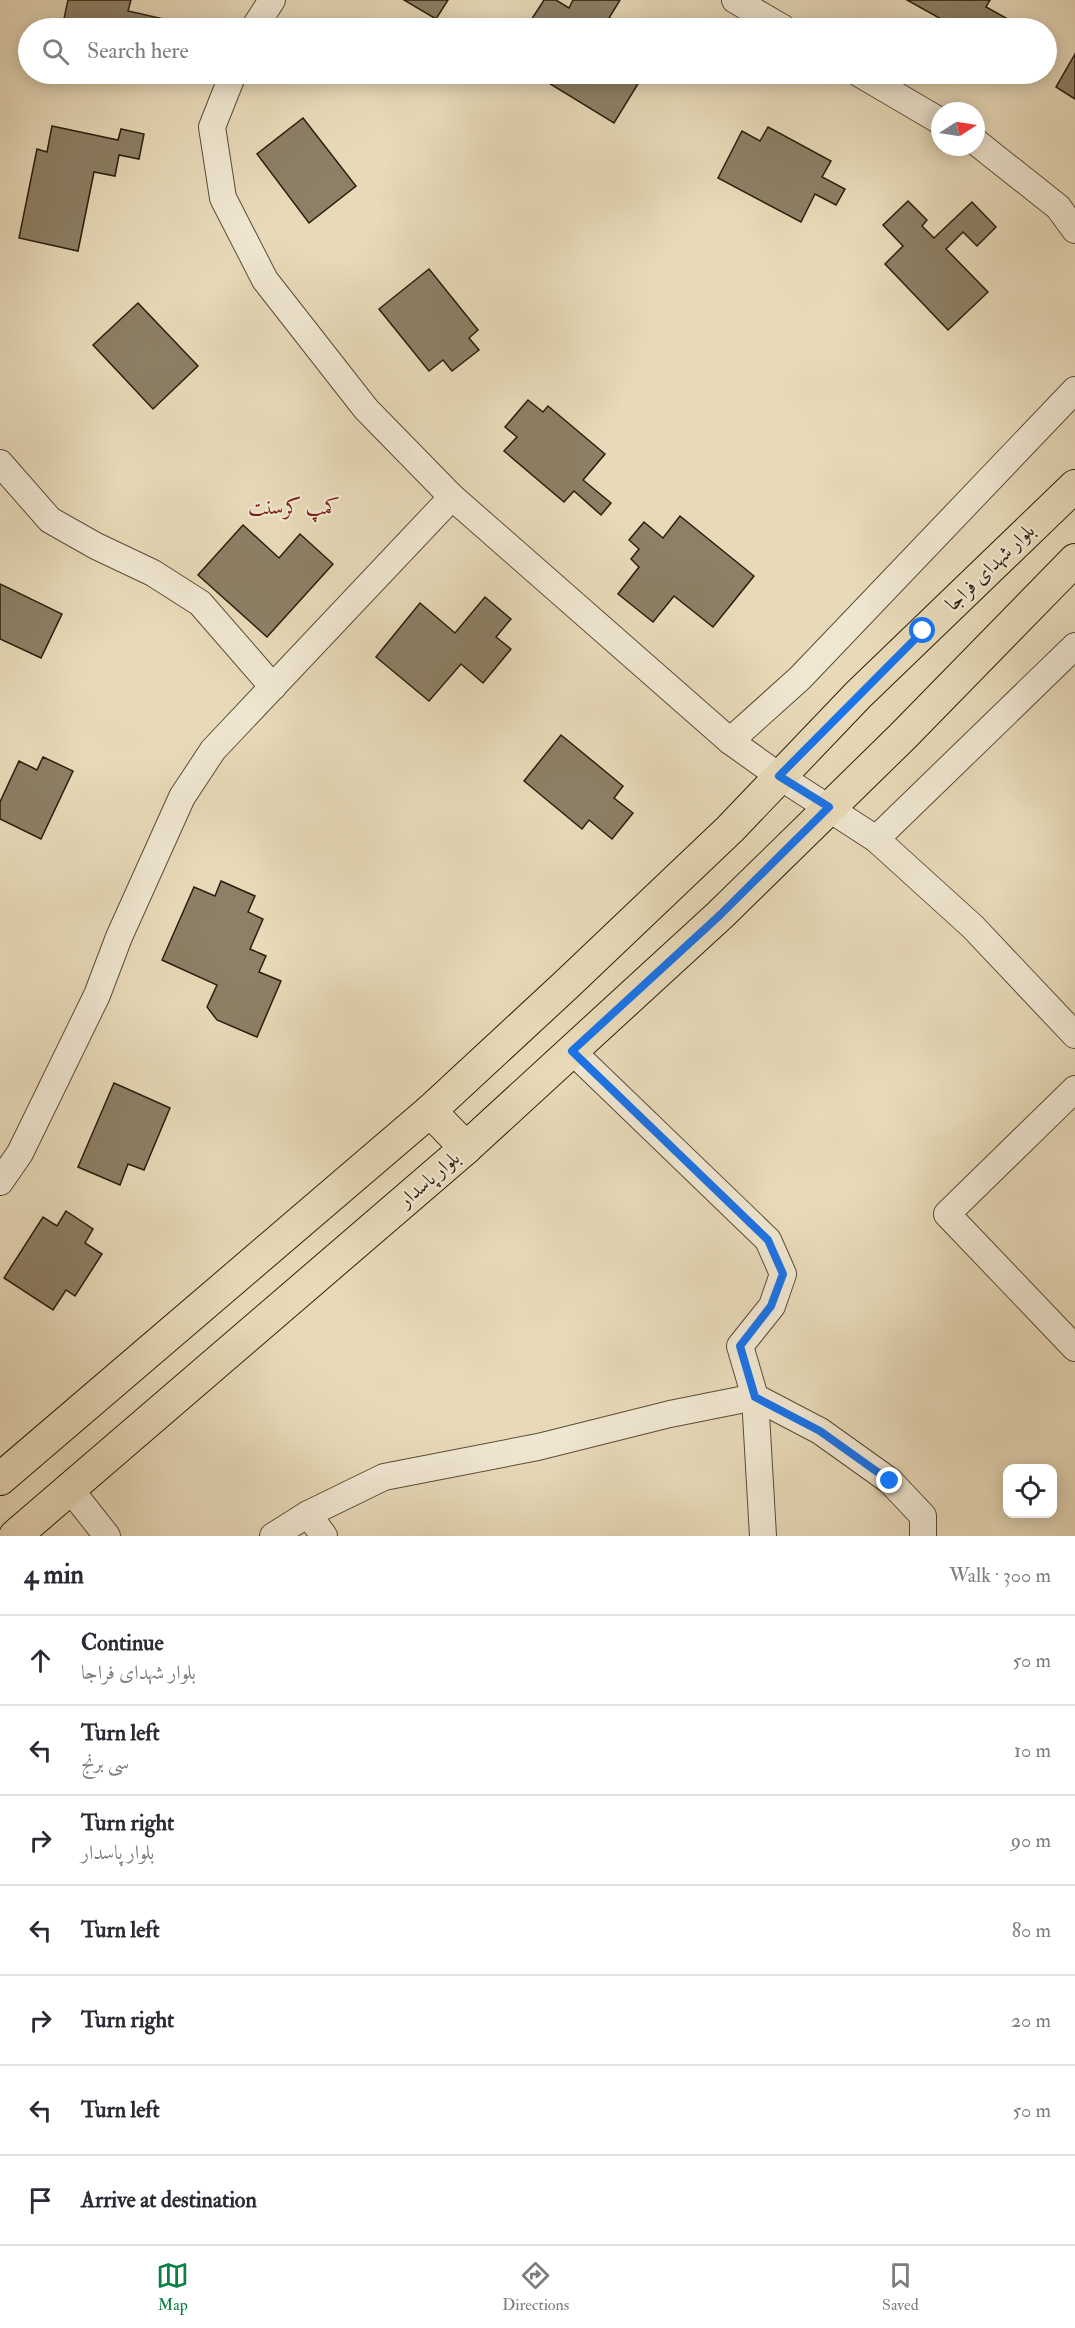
<!DOCTYPE html>
<html lang="en">
<head>
<meta charset="utf-8">
<style>
	body { margin:0; font-family:"IM FELL Double Pica",Amiri,serif; background:#f7f7f7; color:#2b2b33 }
	.controls { position:absolute; right:18px; bottom:18px; display:grid; overflow:hidden; border-radius:12px; box-shadow:0 3px 15px #0003 }
	.controls button { width:54px; height:54px; display:grid; place-items:center; padding:0; border:0; border-bottom:2px solid #e1e1e2; background:#fff; color:#2b2b33; font:30px sans-serif }
	.compass { position:absolute; left:931px; top:102px; width:54px; height:54px; border-radius:50%; background:#fff; box-shadow:0 3px 15px #0003; rotate:78deg }
	.stop { position:absolute; width:18px; height:18px; margin:-14px; border:4px solid #1a73e8; border-radius:50%; background:#fff }
	.stop.end { background:#1a73e8; border-color:#fff; box-shadow:0 2px 6px #0008 }
	.list { margin:0; padding:0; list-style:none }
	h2 { display:flex; justify-content:space-between; align-items:center; height:78px; margin:0; padding:0 24px; font-size:26px }
	h2 small { font-size:20px; font-weight:400; color:#7c7c81 }
	.list li { display:grid; grid-template-columns:39px 1fr auto; gap:18px; align-items:center; box-sizing:border-box; height:90px; padding:0 24px; border-top:2px solid #e1e1e2 }
	.list b { display:block; font-size:22px; white-space:nowrap }
	.list p { margin:0; font-size:20px; white-space:nowrap; color:#7c7c81 }
	.list em { font-size:20px; font-style:normal; color:#7c7c81 }
	.icon { flex:none; width:33px; height:33px; fill:none; stroke:currentColor; stroke-width:2; stroke-linecap:round; stroke-linejoin:round }
	.map { position:relative; flex:none; width:1075px; height:1536px; overflow:hidden }
	.search { position:absolute; background:#fff; box-shadow:0 3px 15px #0003; left:18px; right:18px; top:18px; height:66px; display:flex; align-items:center; gap:15px; box-sizing:border-box; padding:0 21px; border-radius:33px; color:#7c7c81; font-size:22px }
	.sheet { height:708px; background:#fff }
	nav { display:flex; justify-content:space-around; align-items:center; box-sizing:border-box; height:84px; border-top:2px solid #e1e1e2; background:#fff; font-size:16px; color:#7c7c81 }
	nav a { display:grid; justify-items:center; gap:3px }
	nav .on { color:#0b8043 }
	.map>svg:first-child { display:block }
</style>
</head>
<body>
<div class="map">
<svg width="1075" height="1536" viewBox="0 0 1075 1536">
	<rect width="100%" height="100%" fill="#e8dab9"/>
	<filter id="stains"><feTurbulence type="fractalNoise" baseFrequency=".00333" numOctaves="4"/><feColorMatrix values="0 0 0 0 .2 0 0 0 0 .09 0 0 0 0 .02 0 0 0 .5 -.17"/></filter>
	<radialGradient id="worn" r=".72"><stop offset=".6" stop-color="#630" stop-opacity="0"/><stop offset="1" stop-color="#630" stop-opacity=".3"/></radialGradient>
	<g fill="#8d8066" stroke="#2a1e0c" stroke-width="1.5">
		<path d="M68 0H131L128 11 177 22 175 28H62Z"/>
		<path d="M404 0H448L436 19Z"/>
		<path d="M544 0H556L569 8 573 0H620L603 28H526Z"/>
		<path d="M907 0H990L986 7 1006 18 1000 28H939L943 20Z"/>
		<path d="M1075 54V99L1056 87Z"/>
		<path d="M534 74H644L614 123Z"/>
		<path d="M303 118 356 186 309 223 257 154Z"/>
		<path d="M52 126 118 140 121 129 144 134 139 159 119 155 115 176 94 172 78 251 19 238 37 149 47 152Z"/>
		<path d="M768 127 831 161 822 177 845 189 836 205 815 194 801 222 718 178 742 131 760 141Z"/>
		<path d="M908 201 927 220 922 226 934 238 972 202 996 227 977 246 963 232 946 249 988 292 948 330 885 264 903 246 883 225Z"/>
		<path d="M429 269 478 330 469 338 479 350 452 371 443 360 429 371 379 309Z"/>
		<path d="M138 303 198 366 153 409 93 345Z"/>
		<path d="M528 400 543 412 548 406 605 454 583 480 611 503 601 515 574 491 564 502 504 451 517 437 505 427Z"/>
		<path d="M680 516 754 576 713 627 674 596 653 622 618 594 639 567 631 559 639 549 629 540 644 522 663 538Z"/>
		<path d="M243 525 279 558 300 534 333 564 267 637 198 575Z"/>
		<path d="M0 584 62 614 41 658 0 639Z"/>
		<path d="M485 597 511 619 496 637 511 649 483 683 461 664 429 701 376 657 420 603 455 633Z"/>
		<path d="M561 735 623 786 614 798 633 813 612 839 589 820 582 829 524 781Z"/>
		<path d="M43 757 73 771 41 839 0 819V802L19 761 37 770Z"/>
		<path d="M221 881 255 896 248 912 263 919 250 949 266 956 259 972 281 981 257 1037 217 1020 207 1007 217 985 162 960 194 887 215 896Z"/>
		<path d="M114 1083 170 1108 144 1170 128 1164 120 1185 78 1167Z"/>
		<path d="M66 1211 93 1229 85 1243 102 1254 75 1296 66 1290 53 1310 4 1278 43 1217 57 1226Z"/>
	</g>
	<g fill="none" stroke-linecap="round" stroke-linejoin="round">
		<g stroke="#5a4d37" stroke-width="28">
			<g id="minor">
				<path d="M735 0 783 28"/>
				<path d="M254 28 272 0"/>
				<path d="M233 74 212 127 223 198 265 280 366 409 452 497 730 741 779 776 876 839 973 927 1075 1035"/>
				<path d="M860 74 940 121"/>
				<path d="M976 142 1058 207 1075 230"/>
				<path d="M0 463 50 520 96 546 153 573 200 603 273 687"/>
				<path d="M730 741 800 678 1075 390"/>
				<path d="M876 839 1075 646"/>
				<path d="M572 1051 768 1240 783 1274 772 1306 740 1346 755 1397 763 1536"/>
				<path d="M1075 1089 947 1214 1075 1348"/>
				<path d="M0 1182 20 1153 97 995 119 937 182 797 213 750 452 497"/>
				<path d="M70 1489 107 1536"/>
				<path d="M308 1514 324 1536"/>
				<path d="M273 1536 308 1514 384 1477 538 1447 670 1414 755 1397 820 1431 890 1481 923 1516V1536"/>
			</g>
		</g>
		<g stroke="#2a1e0c" stroke-width="34">
			<g id="major">
				<path d="M430 1111 466 1148"/>
				<path d="M0 1479 430 1111 566 985 730 829 858 695 1075 486"/>
				<path d="M15 1536 466 1148 720 915 903 736 1075 560"/>
			</g>
		</g>
		<use href="#minor" stroke="#f0e7d2" stroke-width="26"/>
		<use href="#major" stroke="#e8dab9" stroke-width="32"/>
	</g>
	<g fill="none" stroke-linecap="round" stroke-linejoin="round">
		<path stroke="#1a73e8" stroke-width="8" d="M890 1481 820 1431 755 1397 740 1346 771 1306 783 1274 768 1240 572 1051 720 915 829 807 779 776 923 631"/>
	</g>
	<g text-anchor="middle" dominant-baseline="central" stroke-width="4.5" stroke-linejoin="round" paint-order="stroke">
		<g font-size="20" fill="#2a1e0c" stroke="#f0e7d2">
			<text transform="translate(990 567) rotate(-44)">بلوار شهدای فراجا</text>
			<text transform="translate(429 1179) rotate(-41)">بلوار پاسدار</text>
		</g>
		<g font-size="21" fill="#7a1f14" stroke="#f0e7d2">
			<text x="294" y="507">کمپ کرسنت</text>
		</g>
	</g>
	<rect width="100%" height="100%" filter="url(#stains)"/>
	<rect width="100%" height="100%" fill="url(#worn)"/>
</svg>
<div class="controls">
<button><svg class="icon" aria-label="locate" viewBox="0 0 24 24"><circle cx="12" cy="12" r="6"/><path d="M12 2v4M12 18v4M2 12h4M18 12h4"/></svg></button>
</div>
<svg class="compass" viewBox="-18 -18 36 36"><path d="M0-13l5 13h-10z" fill="#e53935"/><path d="M0 13l5-13h-10z" fill="#7c7c81"/></svg>
<div class="stop" style="left:923px;top:631px"></div>
<div class="stop end" style="left:890px;top:1481px"></div>
<div class="search"><svg class="icon" aria-label="search" viewBox="0 0 24 24"><circle cx="10" cy="10" r="6"/><path d="M15 15l6 6"/></svg>Search here</div>
</div>
<section class="sheet">
<h2>4 min<small>Walk · 300 m</small></h2>
<ul class="list">
<li><svg class="icon" aria-label="ahead" viewBox="0 0 24 24"><path d="M12 20V5M6 11l6-6 6 6"/></svg><div><b>Continue</b><p>بلوار شهدای فراجا</p></div><em>50 m</em></li>
<li><svg class="icon" aria-label="left" viewBox="0 0 24 24"><path d="M17 20v-9H6M10 6l-5 5 5 5"/></svg><div><b>Turn left</b><p>سی برنج</p></div><em>10 m</em></li>
<li><svg class="icon" aria-label="right" viewBox="0 0 24 24"><path d="M7 20v-9h11M14 6l5 5-5 5"/></svg><div><b>Turn right</b><p>بلوار پاسدار</p></div><em>90 m</em></li>
<li><svg class="icon" aria-label="left" viewBox="0 0 24 24"><path d="M17 20v-9H6M10 6l-5 5 5 5"/></svg><div><b>Turn left</b></div><em>80 m</em></li>
<li><svg class="icon" aria-label="right" viewBox="0 0 24 24"><path d="M7 20v-9h11M14 6l5 5-5 5"/></svg><div><b>Turn right</b></div><em>20 m</em></li>
<li><svg class="icon" aria-label="left" viewBox="0 0 24 24"><path d="M17 20v-9H6M10 6l-5 5 5 5"/></svg><div><b>Turn left</b></div><em>50 m</em></li>
<li><svg class="icon" aria-label="arrive" viewBox="0 0 24 24"><path d="M6 21V4h12l-3 4 3 4H6"/></svg><div><b>Arrive at destination</b></div></li>
</ul>
</section>
<nav>
<a class="on"><svg class="icon" aria-label="map" viewBox="0 0 24 24"><path d="M3 6l6-2 6 2 6-2v14l-6 2-6-2-6 2zM9 4v14M15 6v14"/></svg>Map</a>
<a><svg class="icon" aria-label="directions" viewBox="0 0 24 24"><path d="M12 3l9 9-9 9-9-9zM9 14v-3h6M13 9l2 2-2 2"/></svg>Directions</a>
<a><svg class="icon" aria-label="saved" viewBox="0 0 24 24"><path d="M7 4h10v16l-5-4-5 4z"/></svg>Saved</a>
</nav>
</body>
</html>
